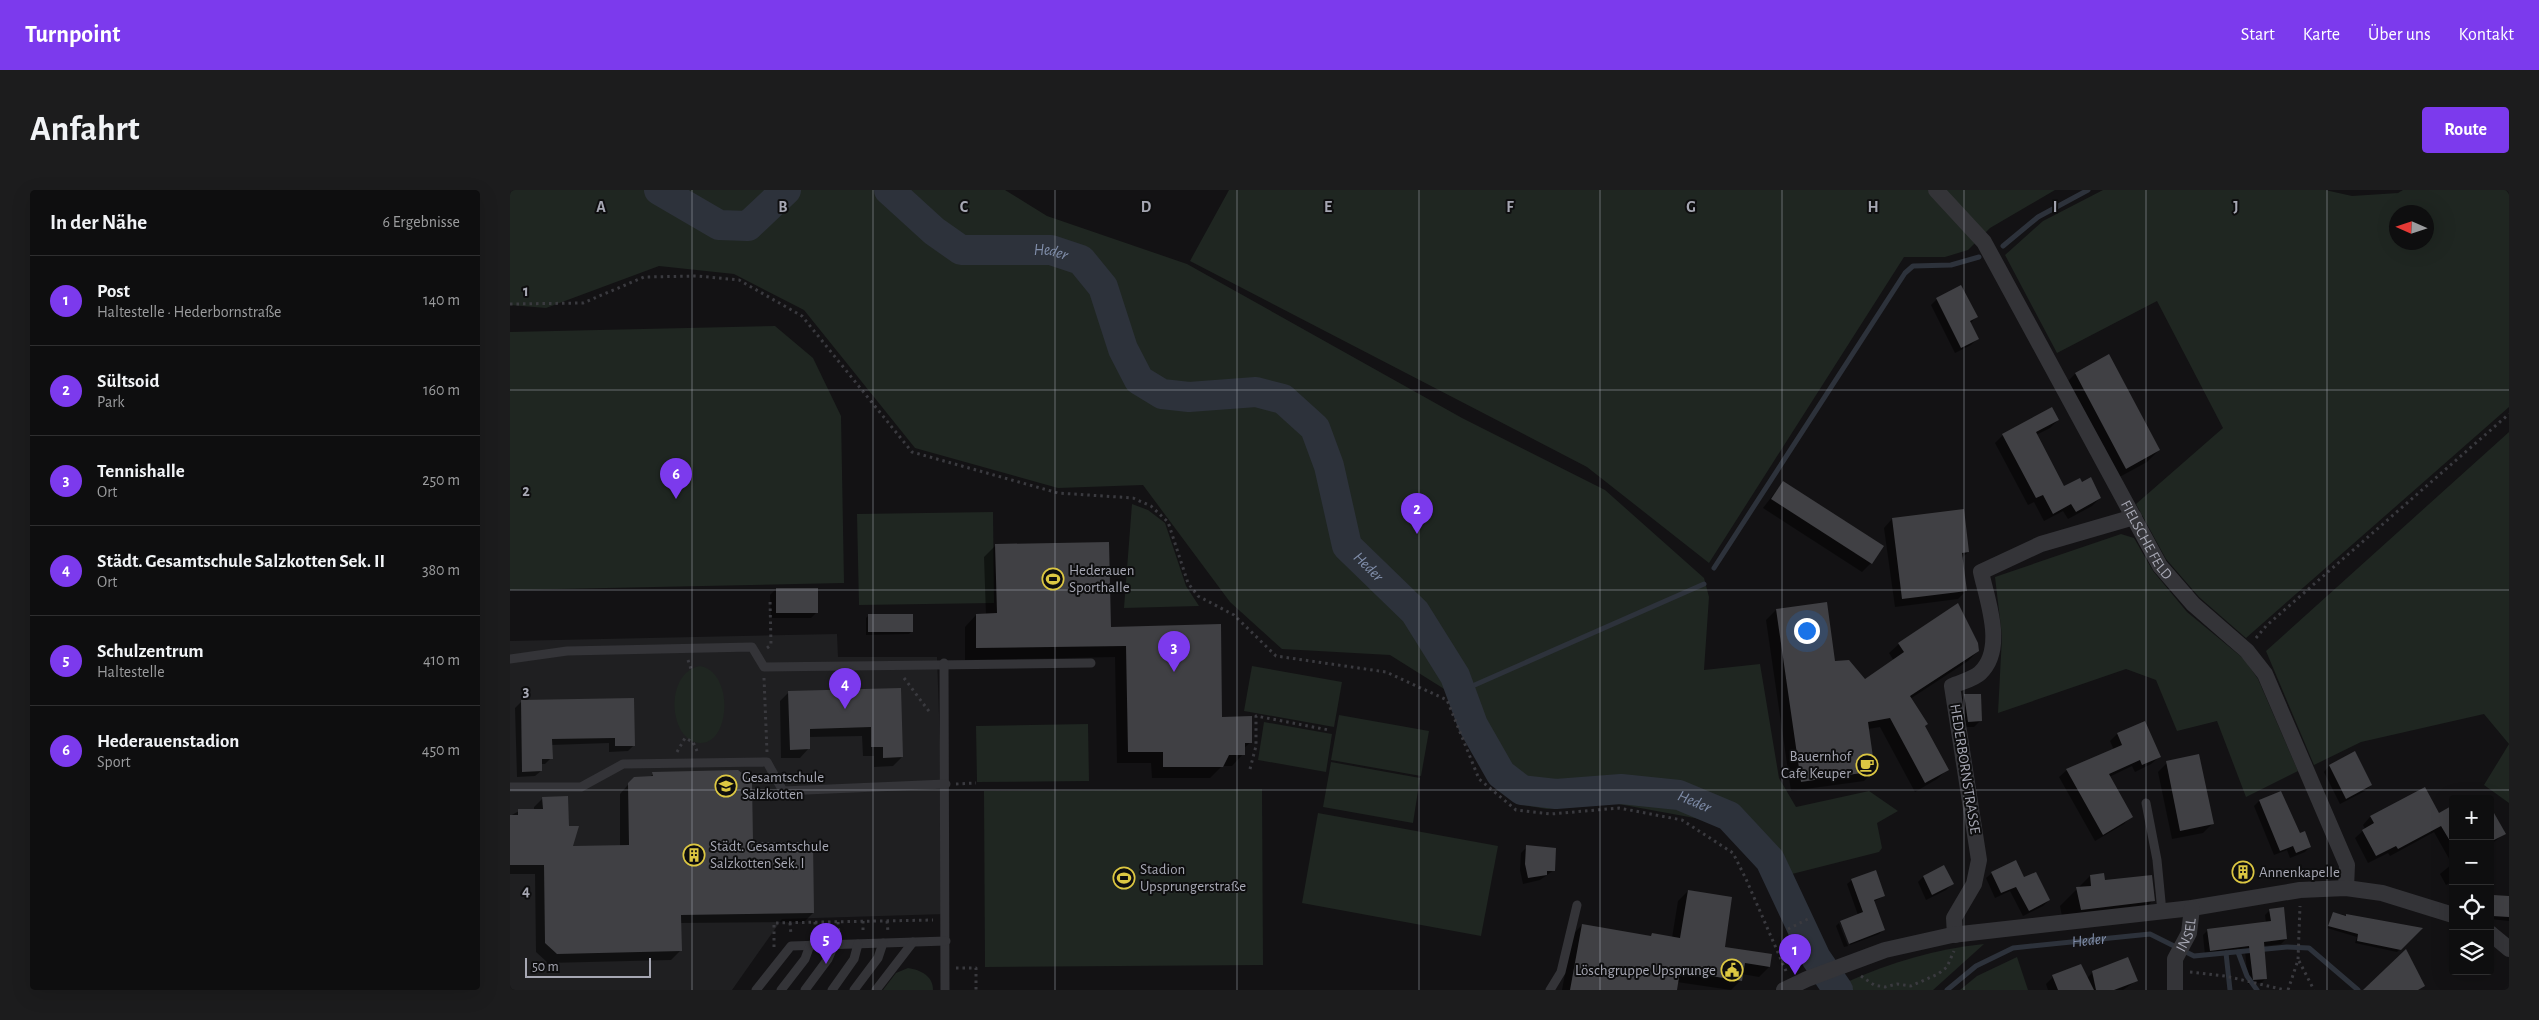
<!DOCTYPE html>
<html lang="de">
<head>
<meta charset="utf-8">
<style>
	body { margin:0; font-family:"Alegreya Sans",sans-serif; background:#1c1c1d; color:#f1f3f6 }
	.controls { position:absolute; right:15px; bottom:15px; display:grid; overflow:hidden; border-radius:5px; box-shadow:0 5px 20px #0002 }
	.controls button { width:45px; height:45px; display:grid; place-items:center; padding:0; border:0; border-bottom:1px solid #2e2e2f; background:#0e0e0f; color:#f1f3f6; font:25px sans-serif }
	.compass { position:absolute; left:1879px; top:15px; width:45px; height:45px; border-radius:50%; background:#0e0e0f; box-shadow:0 5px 20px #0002; rotate:273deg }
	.scale { position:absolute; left:15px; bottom:12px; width:126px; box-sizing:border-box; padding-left:5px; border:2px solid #a6a7b3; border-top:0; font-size:14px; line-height:18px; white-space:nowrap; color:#a6a7b3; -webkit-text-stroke:4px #0e0e0f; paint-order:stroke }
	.you { position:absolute; left:1296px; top:440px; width:18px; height:18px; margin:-12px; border:4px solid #fff; border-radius:50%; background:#1a73e8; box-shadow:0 0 0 8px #1a73e833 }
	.badge { display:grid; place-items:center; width:32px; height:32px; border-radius:50%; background:#7c3aed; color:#fff; font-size:16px; font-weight:700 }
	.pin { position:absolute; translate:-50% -41px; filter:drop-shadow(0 1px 2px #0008) }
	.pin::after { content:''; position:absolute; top:26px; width:18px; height:15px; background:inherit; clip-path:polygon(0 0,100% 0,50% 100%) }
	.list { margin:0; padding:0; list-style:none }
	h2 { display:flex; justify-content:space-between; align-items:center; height:65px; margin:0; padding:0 20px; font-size:21px }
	h2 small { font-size:16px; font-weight:400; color:#9b9c9e }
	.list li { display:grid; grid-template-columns:32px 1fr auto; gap:15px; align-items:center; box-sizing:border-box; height:90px; padding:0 20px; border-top:1px solid #2e2e2f }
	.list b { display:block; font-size:19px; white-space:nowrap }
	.list p { margin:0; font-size:16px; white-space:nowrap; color:#9b9c9e }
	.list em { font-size:16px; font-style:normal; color:#9b9c9e }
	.icon { flex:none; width:28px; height:28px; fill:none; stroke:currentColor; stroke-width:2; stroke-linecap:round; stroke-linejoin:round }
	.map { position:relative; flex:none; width:1999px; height:800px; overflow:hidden; border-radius:5px }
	header { display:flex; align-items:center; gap:30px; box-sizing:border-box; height:70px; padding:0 25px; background:#7c3aed; color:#fff }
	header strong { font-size:24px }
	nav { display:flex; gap:28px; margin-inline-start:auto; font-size:18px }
	.intro { display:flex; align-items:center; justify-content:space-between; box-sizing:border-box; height:120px; padding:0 30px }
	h1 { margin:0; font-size:35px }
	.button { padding:12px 22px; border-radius:5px; background:#7c3aed; color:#fff; font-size:18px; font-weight:700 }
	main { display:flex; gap:30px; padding:0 30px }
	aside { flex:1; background:#0e0e0f; border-radius:5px; box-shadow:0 5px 20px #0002 }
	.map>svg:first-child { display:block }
</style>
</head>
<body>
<header>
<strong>Turnpoint</strong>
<nav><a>Start</a><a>Karte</a><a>Über uns</a><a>Kontakt</a></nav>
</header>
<div class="intro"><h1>Anfahrt</h1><a class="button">Route</a></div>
<main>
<aside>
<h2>In der Nähe<small>6 Ergebnisse</small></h2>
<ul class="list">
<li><span class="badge">1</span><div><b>Post</b><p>Haltestelle · Hederbornstraße</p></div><em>140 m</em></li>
<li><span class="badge">2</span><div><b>Sültsoid</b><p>Park</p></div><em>160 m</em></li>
<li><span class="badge">3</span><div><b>Tennishalle</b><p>Ort</p></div><em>250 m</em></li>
<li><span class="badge">4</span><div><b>Städt. Gesamtschule Salzkotten Sek. II</b><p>Ort</p></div><em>380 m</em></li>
<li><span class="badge">5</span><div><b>Schulzentrum</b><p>Haltestelle</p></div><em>410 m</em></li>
<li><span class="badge">6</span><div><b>Hederauenstadion</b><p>Sport</p></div><em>450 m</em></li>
</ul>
</aside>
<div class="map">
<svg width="1999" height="800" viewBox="0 0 1999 800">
	<rect width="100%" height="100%" fill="#131214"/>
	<path fill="#1f1f21" d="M327 444 328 467H427L436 724 272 729 222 800H0V451Z"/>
	<g fill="#1f2621" fill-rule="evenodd">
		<path d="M0 0H495L537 26 677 74 952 228 1095 300 1194 388 1199 407 1194 480 1250 474 1269 588 1286 617 1359 601 1388 621 1367 633 1372 658 1369 662 1278 685 1271 663 1253 643 1265 664 1259 681 1217 634 1103 613 1037 619 1007 614 977 586 939 502 880 465 772 459 720 412 633 295 548 298 405 258 294 120 224 84 149 76 36 118 0 115Z"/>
		<path d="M719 0H1545L1480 38 1458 60 1435 67H1394L1199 373 1077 277 680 71Z"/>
		<path d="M1593 0H1815L1842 6 1888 3 1893 0H1996L1999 4V217L1736 448 1689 407 1656 369 1626 314 1713 238 1647 111 1547 163 1495 65 1533 31ZM1886 22H1916V52H1886Z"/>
		<path d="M265 136 303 168 331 226 334 393 0 400V142Z"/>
		<path d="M1999 242V613L1974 595 1999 554 1974 524 1851 552 1804 575 1756 461Z"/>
		<path d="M622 314 638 320 655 333 676 396 689 416 614 418Z"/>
		<path d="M483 322 484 413 349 415 347 324Z"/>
		<path d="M1611 344 1624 348 1643 381 1677 422 1734 469 1748 489 1788 581 1736 607 1707 531 1667 541 1646 490 1616 479 1488 523 1492 446 1485 387Z"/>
		<path d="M190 476C224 482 221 554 190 553 159 552 153 483 190 476Z"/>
		<path d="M742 476 832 492 824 537 734 521Z"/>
		<path d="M829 525 919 541 911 586 821 570Z"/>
		<path d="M754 532 822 544 816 582 748 570Z"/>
		<path d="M578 534 579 591 467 592 466 536Z"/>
		<path d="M821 572 910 588 903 633 813 617Z"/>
		<path d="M752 599 753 775 475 777 474 601Z"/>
		<path d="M808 623 988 656 971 746 792 713Z"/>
		<path d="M1474 754 1423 800H1343L1337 792C1382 772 1425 759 1474 754Z"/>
		<path d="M1507 767 1518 800H1450L1467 786Z"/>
		<path d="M398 778C411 780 423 786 423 800H373L386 783Z"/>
	</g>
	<g fill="#0007">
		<path d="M1427 109 1466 127 1460 134 1467 149 1461 155 1445 163 1421 115Z"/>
		<path d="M1598 166 1649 260 1637 272 1604 290 1553 196 1565 184Z"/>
		<path d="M1548 230 1540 238 1526 245 1554 297 1590 308 1582 316 1558 329 1553 321 1534 331 1524 312 1518 315 1485 253 1493 245Z"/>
		<path d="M1273 292 1361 373 1352 382 1253 318Z"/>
		<path d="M1453 320 1458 362 1452 368 1456 401 1448 409 1385 417 1374 338 1382 329Z"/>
		<path d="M486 355 600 438 741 552 733 559V564L722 576H712L700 588H642L641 573H607L605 467 455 470V437L466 425H476L474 367Z"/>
		<path d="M266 399 307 422 301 428H261L260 405Z"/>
		<path d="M1316 413 1324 473 1354 490 1384 471 1379 463 1389 454 1468 461 1458 471 1400 509 1437 580 1427 589 1405 602 1370 537 1358 539 1364 581 1354 591 1281 601 1256 430 1266 420Z"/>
		<path d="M358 426 402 441 399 444 356 445V428Z"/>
		<path d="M390 499 392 567 383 576 364 577V566H353L352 546 299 547V558L290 568H271L270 511 279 502Z"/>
		<path d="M1454 505H1470V531L1464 537H1452L1448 511Z"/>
		<path d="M123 510 124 555 118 561 99 562V553L41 555V568L35 574H31V581L25 586 7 587 5 518 11 512Z"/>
		<path d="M1607 544 1649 567 1641 574 1625 582 1622 576 1599 587 1621 626 1614 634 1585 651 1549 587 1557 580 1604 560 1600 551Z"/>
		<path d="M1657 573 1702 634 1693 643 1662 649 1648 582Z"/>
		<path d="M1819 576 1861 595 1855 601 1830 614 1814 582Z"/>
		<path d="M143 584 241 654 303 723 294 732 170 733V761L161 770 38 773 26 762 25 684H0V626L9 621 24 620V617L33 608 58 638 61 657 110 656V604L124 588H139Z"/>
		<path d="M1915 599 1928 624 1943 616V691L1936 695 1930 684 1942 674 1924 642 1880 666 1878 663 1858 673 1845 648 1855 639 1853 635 1860 627Z"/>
		<path d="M1771 602 1789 644 1800 656 1795 662 1780 668 1777 660 1764 665 1744 616 1749 611Z"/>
		<path d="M1980 618 1994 644 1980 655Z"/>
		<path d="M1017 657 1044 680 1030 690 1013 694 1010 680 1011 663Z"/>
		<path d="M1482 683 1513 689 1539 710 1533 716 1513 726 1500 701 1485 708 1476 688Z"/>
		<path d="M1593 685 1594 692 1643 710 1626 728 1554 737 1550 716 1580 686Z"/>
		<path d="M1413 687 1442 694 1436 700 1416 710 1408 692Z"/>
		<path d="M1342 690 1374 706 1363 712 1374 739 1369 744 1340 755 1330 732 1348 725 1337 694Z"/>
		<path d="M1178 701 1213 758 1259 777 1249 787 1232 784 1231 790 1221 800 1167 792 1165 800H1052L1062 745 1072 735 1140 747 1162 748 1168 711Z"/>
		<path d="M1984 706 1999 707V731L1980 729V709Z"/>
		<path d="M1760 720 1776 749 1771 754 1753 756 1756 788 1751 793 1738 794 1735 760 1695 765 1693 745 1698 740 1756 733 1755 725Z"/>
		<path d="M1824 723 1910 739 1887 762 1845 753 1847 747 1817 738Z"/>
		<path d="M1329 733 1338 756 1334 757 1326 736Z"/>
		<path d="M1583 782 1626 791 1613 800H1538L1536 794 1543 787 1577 788Z"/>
	</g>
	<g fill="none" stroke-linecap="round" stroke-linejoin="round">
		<g stroke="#2d323b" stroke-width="5">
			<path d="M1493 56 1528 27 1578 0"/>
			<path d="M1204 378 1395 83 1403 76 1441 75 1469 67"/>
			<path d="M951 501 1194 394"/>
			<path d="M1728 762 1737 786 1747 800"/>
			<path d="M1716 763 1720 800"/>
			<path id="s1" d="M1437 800 1466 776 1503 758 1640 744 1684 766 1777 757 1799 758 1848 800"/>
		</g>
		<g stroke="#2d323b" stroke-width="30">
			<path d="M149 0 209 35 238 36 276 0"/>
			<path id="s2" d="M379 0 424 41 451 60H541L571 70 593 97 613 159 629 190 652 204 679 207 746 202 773 209 805 238 819 276 837 356 905 422 945 486 963 535 991 584 1012 600 1046 604 1111 599 1169 605 1219 626 1260 670 1306 768 1328 800"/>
		</g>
	</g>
	<g fill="#404044">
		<path d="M1451 95 1468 127 1460 131 1469 149 1451 158 1426 108Z"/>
		<path d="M1599 164 1650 260 1616 279 1565 183Z"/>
		<path d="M1542 217 1549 230 1526 242 1554 296 1570 288 1572 292 1581 287 1591 308 1566 322 1561 314 1543 324 1533 305 1526 308 1492 244Z"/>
		<path d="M1273 291 1374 356 1362 374 1261 309Z"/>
		<path d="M1454 319 1459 362 1452 363 1457 401 1392 409 1382 328Z"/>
		<path d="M599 352 601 437 711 434 712 527 742 526V553H735V565H719L713 577H653V562H618L616 456 466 458V424L487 423 485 354Z"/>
		<rect x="266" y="398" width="42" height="25"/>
		<path d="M1317 412 1325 471 1339 470 1355 489 1394 462 1388 453 1448 413 1468 453 1469 461 1400 506 1418 534 1415 536 1439 580 1415 593 1380 528 1358 532 1365 581 1291 592 1266 419Z"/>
		<rect x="358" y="424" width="45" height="18"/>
		<path d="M391 498 393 567 373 568V557H361V537L300 539V559L280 560 278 501Z"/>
		<path d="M1454 504H1471L1472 531 1458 532Z"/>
		<path d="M124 508 125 556H105V548L42 549 43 569H32V581L12 582 11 510Z"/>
		<path d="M1635 531 1651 567 1632 575 1630 570 1599 584 1623 627 1593 645 1556 579 1612 555 1607 543Z"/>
		<path d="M1845 561 1862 595 1836 609 1819 575Z"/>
		<path d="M1689 564 1704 634 1670 641 1656 571Z"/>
		<path d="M228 580 242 591 243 652H303L304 723 171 725 172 761 47 764 35 753 34 675H0V625H8V619H33L32 607 58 606 59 636H69L63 656 119 655 118 593 124 587 143 586 142 582Z"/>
		<path d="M1915 597 1929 623 1943 615V656L1931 636 1888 659 1886 656 1866 666 1852 640 1864 633 1860 626Z"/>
		<path d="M1771 601 1790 643 1795 641 1801 657 1786 663 1783 656 1770 661 1749 610Z"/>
		<path d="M1980 616 1996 644 1980 652Z"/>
		<path d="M1016 655 1046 658 1045 681H1037V685L1018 688 1015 674Z"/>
		<path d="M1506 670 1514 687 1526 682 1540 710 1519 721 1506 697 1491 703 1481 682Z"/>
		<path d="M1434 675 1444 694 1422 705 1413 686Z"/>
		<path d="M1366 680 1375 706 1364 710 1375 740 1339 754 1330 731 1353 722 1341 689Z"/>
		<path d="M1594 683 1595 690 1642 685 1645 711 1571 720 1566 697 1581 696 1580 685Z"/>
		<path d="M1178 700 1222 707 1215 757 1262 764 1260 777 1235 773 1232 791 1170 781 1167 800H1060L1072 734 1141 746 1142 743 1170 748Z"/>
		<path d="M1983 705 1999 706V727L1982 726Z"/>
		<path d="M1774 717 1777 749 1754 752 1757 789 1743 790 1739 756 1700 761 1697 739 1761 731 1759 719Z"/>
		<path d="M1823 722 1836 726V724L1913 738 1891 760 1847 751 1848 744 1818 736Z"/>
		<path d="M1896 759 1915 796 1908 800H1853Z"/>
		<path d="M1618 767 1628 791 1604 800H1586L1582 781Z"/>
		<path d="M1571 774 1584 800H1548L1542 785Z"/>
	</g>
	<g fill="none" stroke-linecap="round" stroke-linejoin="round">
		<g stroke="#3a3a3f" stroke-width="3" stroke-dasharray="2.5 4" stroke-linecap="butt">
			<path d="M0 114 73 113 134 87 188 86 229 90 292 126 402 262 548 303 623 308 641 316 658 332 678 393 688 406 724 425 766 466 876 482 937 510 969 589 1006 620 1041 624 1109 618 1172 630 1223 663 1236 689 1276 781"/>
			<path d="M1746 448 1756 436 1999 224"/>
			<path d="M257 458 261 455 260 409"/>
			<path d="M178 470 181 479"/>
			<path d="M254 488 257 562"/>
			<path d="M394 488 421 524"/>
			<path d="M167 562 175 548 183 552 187 561"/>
			<path d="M740 579 746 556V526L819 540"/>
			<path d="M446 594 466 593"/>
			<path d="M353 731V743"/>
			<path d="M377 731 378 742"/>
			<path d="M305 732V744"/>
			<path d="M328 732 329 744"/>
			<path d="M280 733 281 745"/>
			<path d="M1278 739 1300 728"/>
			<path d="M264 757V733L423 730"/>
			<path d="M1789 771 1804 800"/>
			<path d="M446 778H466V800"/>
			<path d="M1680 782 1715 786 1775 800"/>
			<path d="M1351 786 1364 795 1375 797 1387 794 1401 796 1428 784 1437 777 1444 761"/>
			<path d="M1778 800 1788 770 1790 716"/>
		</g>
		<g stroke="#343438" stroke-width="9">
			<path d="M0 469 57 461 242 457 254 477 581 473"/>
			<path d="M434 473 435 800"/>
			<path d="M0 597H71L113 574 257 572 273 601 436 594"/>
			<path d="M1636 613 1647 670 1652 722"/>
			<path d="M246 800 281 756 436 751"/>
			<path d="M271 800 295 769 300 755"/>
			<path d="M295 800 318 769 324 755"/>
			<path d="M322 800 344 769 348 754"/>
			<path d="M344 800 368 768 373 753"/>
			<path d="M366 800 403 752"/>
			<path d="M1040 800 1051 782 1067 715"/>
		</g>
		<g stroke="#343438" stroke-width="16">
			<path id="s3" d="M1426 0 1474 52 1650 376 1683 414 1737 461 1755 484 1837 675 1836 698"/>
			<path d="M1980 743 1999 759"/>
			<path d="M1445 745 1444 728 1464 694 1469 670 1442 496C1451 492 1464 489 1470 483 1496 459 1477 410 1471 382L1531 354 1624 327"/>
			<path d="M1274 800 1297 789 1375 760 1442 745 1682 718 1790 700 1836 698 1872 703 1943 725"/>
			<path id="s4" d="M1665 800V769L1679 743 1682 718"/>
		</g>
	</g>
	<path fill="none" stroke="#a6a7b3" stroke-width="1" stroke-opacity="0.55" d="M182 0V800M363 0V800M545 0V800M727 0V800M909 0V800M1090 0V800M1272 0V800M1454 0V800M1636 0V800M1817 0V800M0 200H1999M0 400H1999M0 600H1999"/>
	<defs>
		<g id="stadium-ring" transform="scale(1.125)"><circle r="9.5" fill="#0e0e0f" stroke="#dcc742" stroke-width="1.5"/><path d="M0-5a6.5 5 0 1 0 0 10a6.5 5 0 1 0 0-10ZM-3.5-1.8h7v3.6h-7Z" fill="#dcc742"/></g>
		<g id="cafe-ring" transform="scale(1.125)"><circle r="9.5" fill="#0e0e0f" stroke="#dcc742" stroke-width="1.5"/><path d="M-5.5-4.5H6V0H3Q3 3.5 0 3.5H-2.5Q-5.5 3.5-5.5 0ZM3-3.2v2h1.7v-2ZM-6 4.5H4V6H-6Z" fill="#dcc742"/></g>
		<g id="school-ring" transform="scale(1.125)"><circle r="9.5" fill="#0e0e0f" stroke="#dcc742" stroke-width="1.5"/><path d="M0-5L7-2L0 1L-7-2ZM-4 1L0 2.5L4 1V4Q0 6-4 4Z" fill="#dcc742"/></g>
		<g id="building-ring" transform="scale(1.125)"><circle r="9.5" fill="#0e0e0f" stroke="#dcc742" stroke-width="1.5"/><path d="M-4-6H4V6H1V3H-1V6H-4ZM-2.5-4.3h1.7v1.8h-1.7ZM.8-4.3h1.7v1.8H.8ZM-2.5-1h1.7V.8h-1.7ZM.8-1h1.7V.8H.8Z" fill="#dcc742"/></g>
		<g id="civic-ring" transform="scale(1.125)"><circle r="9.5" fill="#0e0e0f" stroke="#dcc742" stroke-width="1.5"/><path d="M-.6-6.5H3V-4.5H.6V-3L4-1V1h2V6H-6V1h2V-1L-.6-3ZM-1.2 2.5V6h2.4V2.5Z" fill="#dcc742"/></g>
	</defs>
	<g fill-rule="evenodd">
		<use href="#stadium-ring" x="543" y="389"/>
		<use href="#cafe-ring" x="1357" y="575"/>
		<use href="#school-ring" x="216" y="596"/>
		<use href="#building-ring" x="184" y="665"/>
		<use href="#building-ring" x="1733" y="682"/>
		<use href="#stadium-ring" x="614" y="688"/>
		<use href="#civic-ring" x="1222" y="780"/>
	</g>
	<g text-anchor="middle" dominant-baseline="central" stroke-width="4" stroke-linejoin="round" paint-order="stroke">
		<g font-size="15" fill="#a6a7b3" stroke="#0e0e0f">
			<text stroke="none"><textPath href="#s3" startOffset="410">FIELSCHE FELD</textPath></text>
			<text transform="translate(1455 579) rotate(81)">HEDERBORNSTRASSE</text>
			<text stroke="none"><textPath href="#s4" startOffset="58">INSEL</textPath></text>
		</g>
		<g font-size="15" fill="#a6a7b3" stroke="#0e0e0f" text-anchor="start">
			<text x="559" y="380">Hederauen<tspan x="559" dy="17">Sporthalle</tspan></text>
			<text x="1341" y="566" text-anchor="end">Bauernhof<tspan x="1341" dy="17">Cafe Keuper</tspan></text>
			<text x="232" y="587">Gesamtschule<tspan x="232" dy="17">Salzkotten</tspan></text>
			<text x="200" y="656">Städt. Gesamtschule<tspan x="200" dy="17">Salzkotten Sek. I</tspan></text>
			<text x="630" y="679">Stadion<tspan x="630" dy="17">Upsprungerstraße</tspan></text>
			<text x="1749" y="682">Annenkapelle</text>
			<text x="1206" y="780" text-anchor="end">Löschgruppe Upsprunge</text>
		</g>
		<g font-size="16" font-style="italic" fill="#808eaa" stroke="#0e0e0f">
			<text stroke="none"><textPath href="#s2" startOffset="184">Heder</textPath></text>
			<text stroke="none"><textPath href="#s2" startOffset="695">Heder</textPath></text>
			<text stroke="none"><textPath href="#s2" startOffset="1145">Heder</textPath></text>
			<text stroke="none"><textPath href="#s1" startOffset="155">Heder</textPath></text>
		</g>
	</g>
	<g font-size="16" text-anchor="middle" font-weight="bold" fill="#a6a7b3" stroke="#0e0e0f" stroke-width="4" stroke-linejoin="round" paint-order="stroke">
		<text x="91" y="22">A</text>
		<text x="273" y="22">B</text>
		<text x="454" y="22">C</text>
		<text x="636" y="22">D</text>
		<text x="818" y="22">E</text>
		<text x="1000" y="22">F</text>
		<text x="1181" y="22">G</text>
		<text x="1363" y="22">H</text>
		<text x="1545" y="22">I</text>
		<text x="1726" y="22">J</text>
		<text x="16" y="106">1</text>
		<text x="16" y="306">2</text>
		<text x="16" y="506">3</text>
		<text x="16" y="706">4</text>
	</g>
</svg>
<div class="controls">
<button>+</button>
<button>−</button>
<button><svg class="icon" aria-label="locate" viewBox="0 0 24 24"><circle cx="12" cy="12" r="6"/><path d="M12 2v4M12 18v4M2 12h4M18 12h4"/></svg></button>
<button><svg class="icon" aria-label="layers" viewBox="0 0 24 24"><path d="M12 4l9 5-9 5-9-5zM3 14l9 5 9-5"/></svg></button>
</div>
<svg class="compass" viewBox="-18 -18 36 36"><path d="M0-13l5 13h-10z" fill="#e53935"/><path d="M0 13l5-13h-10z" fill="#9b9c9e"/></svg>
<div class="scale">50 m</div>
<div class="you"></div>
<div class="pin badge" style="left:1285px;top:785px">1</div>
<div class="pin badge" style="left:907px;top:344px">2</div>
<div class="pin badge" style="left:664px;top:482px">3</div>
<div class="pin badge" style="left:335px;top:519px">4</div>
<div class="pin badge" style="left:316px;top:774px">5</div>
<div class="pin badge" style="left:166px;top:309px">6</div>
</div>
</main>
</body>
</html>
